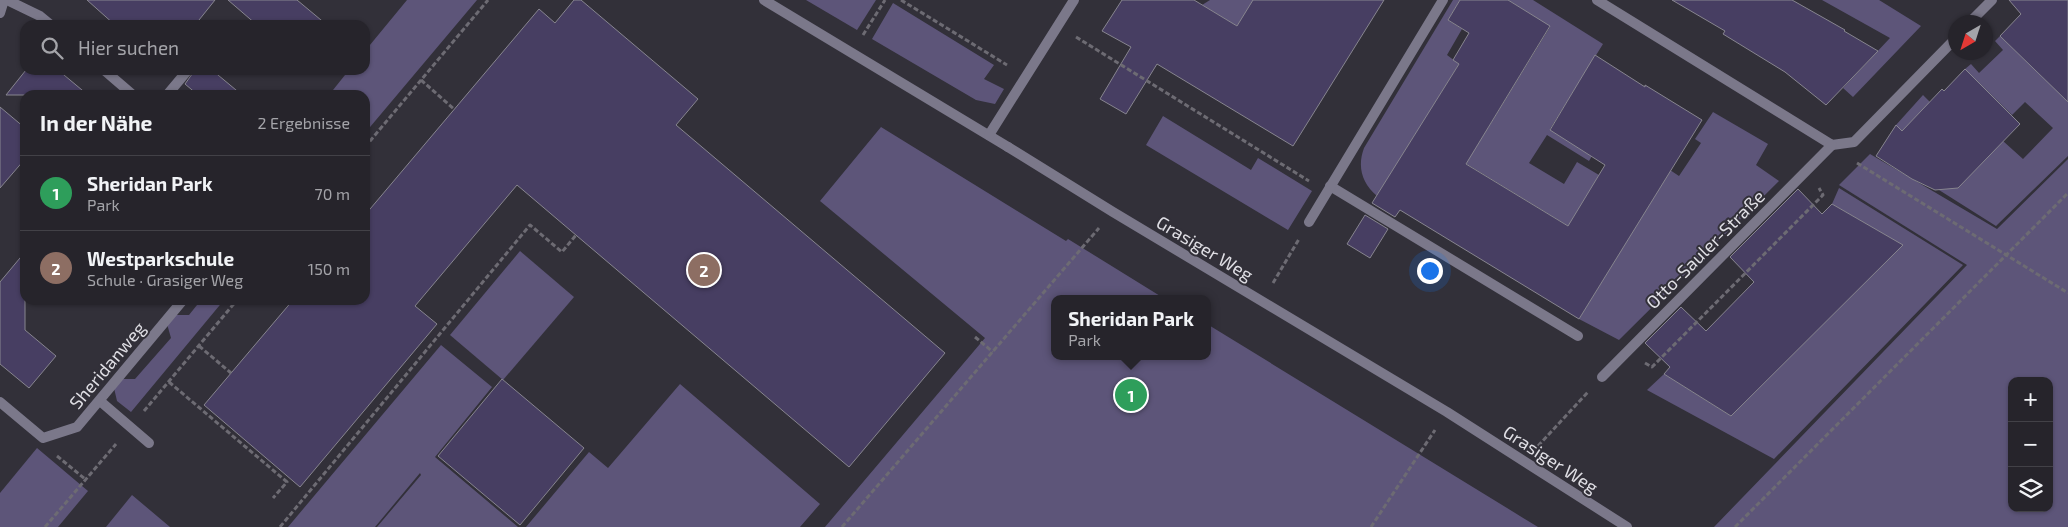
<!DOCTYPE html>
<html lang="de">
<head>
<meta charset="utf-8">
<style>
	body { margin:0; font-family:"Exo 2",sans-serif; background:#323037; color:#f1f3f6 }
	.controls { position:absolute; right:15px; bottom:15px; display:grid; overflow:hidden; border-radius:10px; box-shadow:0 1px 4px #0004 }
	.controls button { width:45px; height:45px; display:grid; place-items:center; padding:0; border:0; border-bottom:1px solid #424147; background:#26242b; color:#f1f3f6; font:25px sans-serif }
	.compass { position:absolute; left:1948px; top:15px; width:45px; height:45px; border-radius:50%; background:#26242b; box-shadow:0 1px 4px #0004; rotate:219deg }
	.you { position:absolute; left:1429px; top:270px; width:18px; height:18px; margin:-12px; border:4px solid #fff; border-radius:50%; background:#1a73e8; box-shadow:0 0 0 8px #1a73e833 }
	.badge { display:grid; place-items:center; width:32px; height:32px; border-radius:50%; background:#b45309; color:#fff; font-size:16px; font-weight:700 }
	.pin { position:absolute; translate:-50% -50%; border:2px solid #fff; box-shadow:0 1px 5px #0006 }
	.popup { position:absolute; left:1051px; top:295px; width:160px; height:65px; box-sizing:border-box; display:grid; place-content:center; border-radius:10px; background:#26242b; filter:drop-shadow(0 1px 4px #0005); font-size:16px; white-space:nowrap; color:#a4a4a9 }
	.popup b { font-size:19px; color:#f1f3f6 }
	.popup::after { content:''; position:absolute; left:50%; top:100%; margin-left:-10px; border:10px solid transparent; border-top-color:#26242b }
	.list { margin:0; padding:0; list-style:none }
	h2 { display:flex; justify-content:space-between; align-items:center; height:65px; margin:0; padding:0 20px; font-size:21px }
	h2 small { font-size:16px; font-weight:400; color:#a4a4a9 }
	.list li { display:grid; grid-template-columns:32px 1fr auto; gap:15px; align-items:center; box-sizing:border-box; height:75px; padding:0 20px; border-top:1px solid #424147 }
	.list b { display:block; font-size:19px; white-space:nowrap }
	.list p { margin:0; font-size:16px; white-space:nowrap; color:#a4a4a9 }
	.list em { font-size:16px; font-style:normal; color:#a4a4a9 }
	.icon { flex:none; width:28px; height:28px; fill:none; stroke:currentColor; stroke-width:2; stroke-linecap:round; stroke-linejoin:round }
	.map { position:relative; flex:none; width:2068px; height:527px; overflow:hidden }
	.search { position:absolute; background:#26242b; box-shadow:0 1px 4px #0004; left:20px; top:20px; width:350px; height:55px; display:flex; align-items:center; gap:12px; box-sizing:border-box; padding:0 18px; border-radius:15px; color:#a4a4a9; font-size:19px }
	.panel { position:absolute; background:#26242b; box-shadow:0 1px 4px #0004; left:20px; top:90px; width:350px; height:215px; border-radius:15px }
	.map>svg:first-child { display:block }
</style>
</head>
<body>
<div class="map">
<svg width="2068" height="527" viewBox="0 0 2068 527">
	<rect width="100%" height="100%" fill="#323039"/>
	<g fill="#5d5579" fill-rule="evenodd">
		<path d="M407 0H477L365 133V95H329L349 70H365V51Z"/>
		<path d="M806 0H876L857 30Z"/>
		<path d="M1210 0H1253L1280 52 1202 5Z"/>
		<path d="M1453 0H1460L1448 20 1462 29 1447 55 1459 64 1438 98 1488 128 1550 27 1508 0H1533L1603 44 1550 129 1579 148 1621 107 1589 161 1547 135 1529 163 1564 184 1577 162 1599 175 1590 191 1670 170 1679 176 1701 143 1695 139 1713 112 1768 144 1756 165 1779 181 1619 340 1579 319 1617 256 1416 133 1377 196C1362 183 1357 167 1364 148Z"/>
		<path d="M1822 0H1879L1921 26 1853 97 1843 88 1890 38Z"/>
		<path d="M893 3 994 65 984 79 1004 89 995 104 976 100 872 39Z"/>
		<path d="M2000 36 2068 82V156L1996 226 1939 190 1914 143 1896 125 1923 95 1932 104 2003 141 2023 159 2053 128 2025 102 2012 115 1965 69 1971 64 1979 73 2003 50 1995 41Z"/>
		<path d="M1163 116 1251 170 1258 158 1312 191 1288 230 1146 145Z"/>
		<path d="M881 127 1066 241 1068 239 1165 299H1055V356H1207V324L1538 527H825L985 338 820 201Z"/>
		<path d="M1870 154 1997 229 2068 159V527H1714L1967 265 1839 185ZM2012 381H2049V508H2012Z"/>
		<path d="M1839 188 1963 265 1774 459 1647 390 1664 374 1731 416 1902 245 1832 204Z"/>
		<path d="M520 251 574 297 503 380 450 335Z"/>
		<path d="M201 300H224L131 412 117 401 114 388 121 379H135L171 338 167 324 175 315H189Z"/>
		<path d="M441 345 492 387 435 457 518 527H377L421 475 420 473 375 527H288Z"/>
		<path d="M680 384 820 504 800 527H526L589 452 608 468Z"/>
		<path d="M37 448 88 491 58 527H0V493Z"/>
		<path d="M132 495 170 527H106Z"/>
	</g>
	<g fill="#473e62" stroke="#87858f">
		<path d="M87 0H215L195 25H115Z"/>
		<path d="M228 0H297L327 25H257Z"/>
		<path d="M574 0H581L698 99 676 125 945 353 849 467 517 185 415 306 437 324 300 487 204 405 293 300H365V215L539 9 555 23Z"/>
		<path d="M1122 0H1194L1237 26 1253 0H1384L1293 146 1157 64 1126 114 1100 99 1131 47 1102 31Z"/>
		<path d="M1460 0H1508L1550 26 1466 164 1568 226 1605 165 1550 130 1595 55 1645 87V85L1702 120 1579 319 1400 210 1395 217 1372 203 1459 64 1453 60 1469 33 1448 20Z"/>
		<path d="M1672 0H1792L1845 30 1844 31 1878 51 1826 105 1785 72 1723 34 1725 31Z"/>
		<path d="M2009 0H2068V102L2000 36 2021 14Z"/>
		<path d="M1965 69 2020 124 1958 188 1935 190 1912 179 1876 156 1896 125 1902 131 1942 89 1944 91Z"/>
		<path d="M26 70H58L88 95H6Z"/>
		<path d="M195 70H212L242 95H198L185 84Z"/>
		<path d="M0 107 25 128V159L0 188Z"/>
		<path d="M1798 189 1822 214 1832 204 1903 245 1731 416 1664 374 1670 367 1645 343 1681 307 1706 331 1754 282 1730 257Z"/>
		<path d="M1365 215 1388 229 1370 258 1347 244Z"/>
		<path d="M25 252V330L56 356 29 388 0 364V282Z"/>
		<path d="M502 379 584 448 520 525 438 456Z"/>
	</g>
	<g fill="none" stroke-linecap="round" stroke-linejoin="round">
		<g stroke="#6d6b73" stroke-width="3" stroke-dasharray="5 2.5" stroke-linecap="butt">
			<path d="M901 0 1007 65"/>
			<path d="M863 35 885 0"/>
			<path d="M1076 37 1309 181"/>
			<path d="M421 80 454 109"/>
			<path d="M365 147 488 0"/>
			<path d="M1857 163 2068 293"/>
			<path d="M1273 283 1299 239"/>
			<path d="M975 337 993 352"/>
			<path d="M199 346 231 373"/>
			<path d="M1645 363 1652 367 1823 195 1819 188"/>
			<path d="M169 382 287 482 273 498"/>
			<path d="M144 411 237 300"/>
			<path d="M1538 446 1588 392"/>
			<path d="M57 456 85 479"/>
			<path d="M45 527 116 444"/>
			<path d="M280 527 530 225 562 252 576 235"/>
			<path d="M842 527 1099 228"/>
			<path d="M1371 527 1435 430"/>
			<path d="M1735 527 2068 193"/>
		</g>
		<g stroke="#7b788a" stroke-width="10">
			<path d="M1008 147 1113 212 1447 412 1627 527"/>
			<path d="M1330 186 1578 336"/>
			<path d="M100 401 149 443"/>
		</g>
		<g stroke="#7b788a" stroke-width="10">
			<path d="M7 0 40 16 51 25"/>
			<path d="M764 0 1008 147"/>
			<path d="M1597 0 1832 145 1854 142 1956 38"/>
			<path d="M0 13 4 0"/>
			<path d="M1970 22 1992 0"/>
			<path d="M104 70 133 95"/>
			<path d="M167 95 188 70"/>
			<path d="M989 135 1074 0"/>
			<path d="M1309 222 1443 0"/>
			<path d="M1602 377 1832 145"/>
			<path d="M0 402 43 438 77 427 183 300"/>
		</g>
	</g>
	<g text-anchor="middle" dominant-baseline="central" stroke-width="4" stroke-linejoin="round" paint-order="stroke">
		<g font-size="18" fill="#dfdee4" stroke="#323039">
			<text transform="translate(1205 248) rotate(31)">Grasiger Weg</text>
			<text transform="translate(1705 249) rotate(-45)">Otto-Sauler-Straße</text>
			<text transform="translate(107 365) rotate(-50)">Sheridanweg</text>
			<text transform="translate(1551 459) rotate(33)">Grasiger Weg</text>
		</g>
	</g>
</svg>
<div class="controls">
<button>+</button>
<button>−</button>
<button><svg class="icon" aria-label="layers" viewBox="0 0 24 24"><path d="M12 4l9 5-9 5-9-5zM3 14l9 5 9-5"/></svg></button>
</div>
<svg class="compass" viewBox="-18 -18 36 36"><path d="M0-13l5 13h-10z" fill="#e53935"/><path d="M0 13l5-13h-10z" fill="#a4a4a9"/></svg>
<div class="you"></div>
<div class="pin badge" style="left:1131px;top:395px;background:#2e9e5b">1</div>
<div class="popup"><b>Sheridan Park</b>Park</div>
<div class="pin badge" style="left:704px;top:270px;background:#8d6e63">2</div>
<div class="search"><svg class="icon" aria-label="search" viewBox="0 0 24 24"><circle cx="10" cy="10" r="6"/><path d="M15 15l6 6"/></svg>Hier suchen</div>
<section class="panel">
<h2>In der Nähe<small>2 Ergebnisse</small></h2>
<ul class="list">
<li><span class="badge" style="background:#2e9e5b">1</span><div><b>Sheridan Park</b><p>Park</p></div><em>70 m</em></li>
<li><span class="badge" style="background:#8d6e63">2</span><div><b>Westparkschule</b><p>Schule · Grasiger Weg</p></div><em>150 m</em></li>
</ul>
</section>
</div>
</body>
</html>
